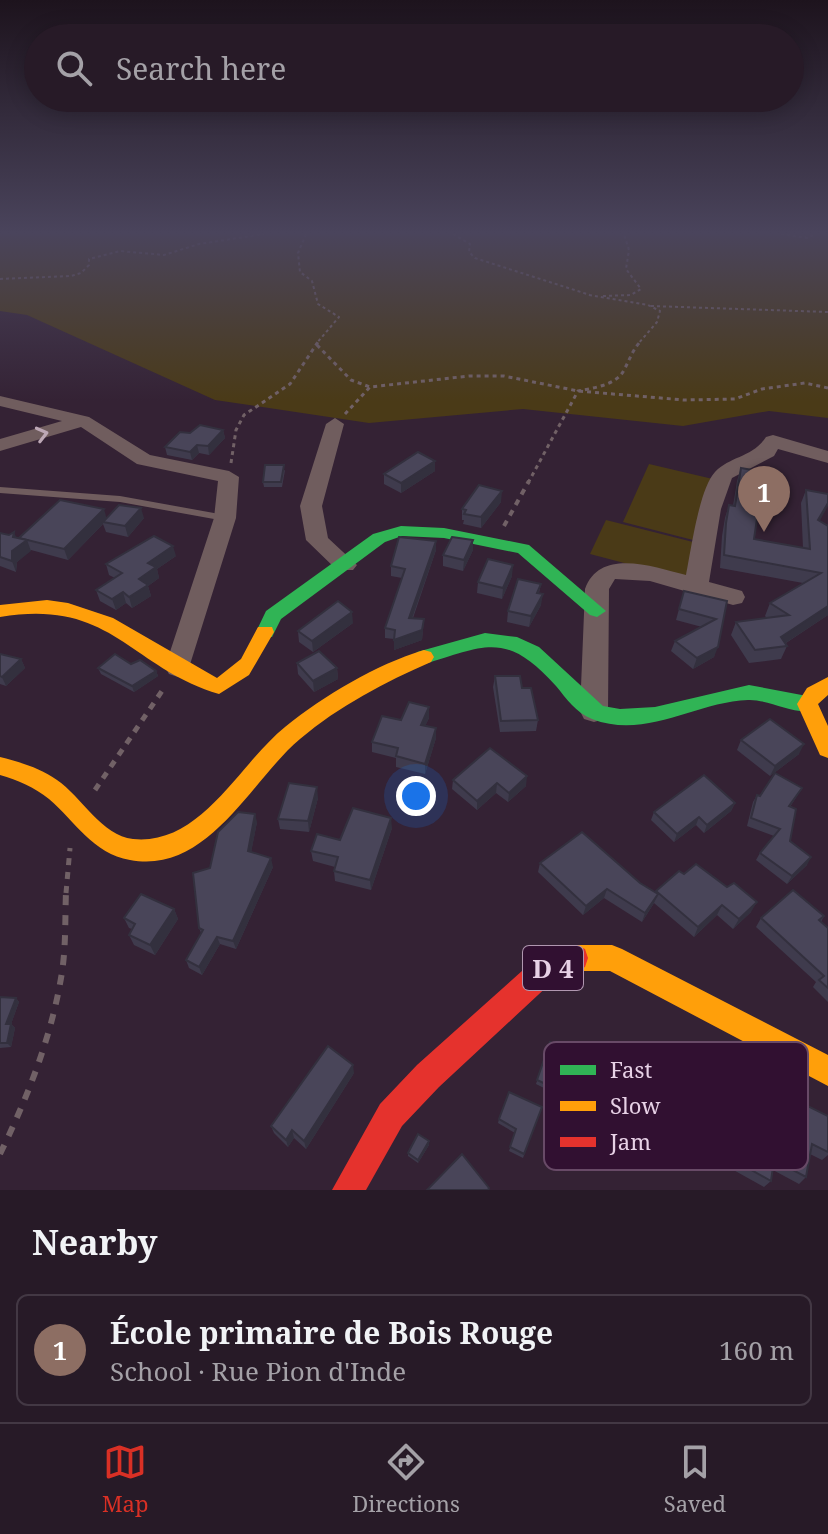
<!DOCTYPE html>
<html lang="en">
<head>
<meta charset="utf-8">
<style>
	body { margin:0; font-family:"Noto Serif",serif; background:#2f232f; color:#f1f3f6 }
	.you { position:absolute; left:416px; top:796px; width:28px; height:28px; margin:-20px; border:6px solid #fff; border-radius:50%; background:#1a73e8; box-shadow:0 0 0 12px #1a73e833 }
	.badge { display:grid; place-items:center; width:52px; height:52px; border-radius:50%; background:#d93025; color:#fff; font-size:26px; font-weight:700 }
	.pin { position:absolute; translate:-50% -66px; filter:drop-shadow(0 2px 4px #0008) }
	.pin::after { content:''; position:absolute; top:42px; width:28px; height:24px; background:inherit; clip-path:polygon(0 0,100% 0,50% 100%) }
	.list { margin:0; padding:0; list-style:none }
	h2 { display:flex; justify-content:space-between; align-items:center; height:104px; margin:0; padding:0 32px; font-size:34px }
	h2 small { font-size:26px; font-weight:400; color:#a4a1a7 }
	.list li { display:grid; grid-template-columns:52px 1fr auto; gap:24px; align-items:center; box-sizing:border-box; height:112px; margin:0 16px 16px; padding:0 16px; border:2px solid #433844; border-radius:12px }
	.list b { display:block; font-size:30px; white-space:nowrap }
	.list p { margin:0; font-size:26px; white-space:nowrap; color:#a4a1a7 }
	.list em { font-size:26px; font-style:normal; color:#a4a1a7 }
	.icon { flex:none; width:44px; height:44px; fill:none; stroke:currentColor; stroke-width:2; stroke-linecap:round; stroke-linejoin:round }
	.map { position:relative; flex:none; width:828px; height:1190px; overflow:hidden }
	.search { position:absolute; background:#271a27; box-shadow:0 4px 20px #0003; left:24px; right:24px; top:24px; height:88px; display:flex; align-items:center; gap:20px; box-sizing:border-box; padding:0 28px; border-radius:44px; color:#a4a1a7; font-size:30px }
	.sheet { height:232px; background:#271a27 }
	nav { display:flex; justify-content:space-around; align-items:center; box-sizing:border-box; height:112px; border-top:2px solid #433844; background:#271a27; font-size:22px; color:#a4a1a7 }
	nav a { display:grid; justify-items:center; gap:4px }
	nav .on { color:#d93025 }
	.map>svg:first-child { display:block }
</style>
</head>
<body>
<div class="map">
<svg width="828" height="1190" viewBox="0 0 828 1190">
	<rect width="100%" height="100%" fill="#342234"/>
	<g fill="#4a3a17">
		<path d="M0 234H828V418L769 411 683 426 523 409 369 423 215 400 27 315 0 311Z"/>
		<path d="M649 464 717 480 697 541 623 522Z"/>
		<path d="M606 520 697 543 685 579 590 554Z"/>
	</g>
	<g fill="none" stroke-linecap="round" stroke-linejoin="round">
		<g stroke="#716166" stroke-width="2" stroke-dasharray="3 3" stroke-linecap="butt">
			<path d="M306 234 298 253 300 272 312 281 318 304 339 317 316 344"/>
			<path d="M453 234 470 244 469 252 475 258 590 295"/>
			<path d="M781 234 808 238 814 234"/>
			<path d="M0 279 71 276 81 273 89 265V259L120 251 164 255 199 244 264 234"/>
			<path d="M589 295 648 305 660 311 657 322 638 344"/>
			<path d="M603 296 631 295 641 289 626 269 629 250 624 234"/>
			<path d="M651 306 828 312"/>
		</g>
		<g stroke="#716166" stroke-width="3" stroke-dasharray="4 4" stroke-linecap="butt">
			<path d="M317 345 351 380 370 387"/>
			<path d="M345 414 370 387 469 376H504L578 391 684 400 735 399 762 389 805 383 828 388"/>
			<path d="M231 463 236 430 244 415 290 384 318 342"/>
			<path d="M528 483 578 391C593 388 617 385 624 370 630 359 632 351 640 342"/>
		</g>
		<path stroke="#716166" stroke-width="4" stroke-dasharray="6 6" stroke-linecap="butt" d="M504 526 529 481"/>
		<g stroke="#716166" stroke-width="5" stroke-dasharray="7 7" stroke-linecap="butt">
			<path d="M95 790 164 688"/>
			<path d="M66 893 70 848"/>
		</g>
		<path stroke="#716166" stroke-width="6" stroke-dasharray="10 10" stroke-linecap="butt" d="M0 1154C28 1096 52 1036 62 972 66 946 65 918 66 891"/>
		<path fill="#705d5e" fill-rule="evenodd" d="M0 487 120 496 225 515 230 518 225 521 120 502 0 493Z"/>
		<g fill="#705d5e" fill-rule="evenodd">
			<path d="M0 396 89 417 150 455 229 471 239 477 236 518 187 674 178 677 169 674 165 667 214 518 218 481 137 464 81 427 0 451V439L62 421 0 406Z"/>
			<path d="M335 418 344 424 322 506 328 538 357 565 353 570H337L306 540 300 506 326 424Z"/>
			<path d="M773 435 828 451V463L778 449 774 456 732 478 721 509 709 582 742 591 745 597 742 603 733 605 650 581 615 579 609 589 608 711 604 719 594 722 584 719 580 711 585 589C600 547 654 567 686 575 691 551 699 489 715 472 730 456 752 458 766 437Z"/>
		</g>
		<g fill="#30b455" fill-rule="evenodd">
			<path d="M401 526 444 528 529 545 606 611 597 617 590 615 518 553 444 538 402 536 385 542 281 619 272 637H258L256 632 266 611 373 534Z"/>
			<path d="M485 633 517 637 539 647 603 706 620 709 655 707 749 685 807 696 814 698 817 704 814 710C795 716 769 699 748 700 695 702 646 740 592 719 576 713 566 698 556 686 506 631 487 645 424 664L417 662 414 657 417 652Z"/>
		</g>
		<g fill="#ff9f0a" fill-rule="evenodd">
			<path d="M47 600 68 603 113 618 217 678 241 659 258 627H272L274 632 249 675 219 694C129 667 112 598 0 617V605Z"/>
			<path d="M424 650 431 652 434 657 431 662C385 682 339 706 300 739 251 780 208 875 130 860 93 854 75 821 49 799 34 787 18 780 0 775V757C20 762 40 768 57 780 81 796 102 836 133 839 201 846 239 764 285 727 325 695 375 665 424 650Z"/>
			<path d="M828 677V695L818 704 828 726V758L820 755 797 704 807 688Z"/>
			<path d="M575 945H612L622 949 828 1055V1086L610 971H575L565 967 562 958 565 949Z"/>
		</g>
		<path fill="#e5322d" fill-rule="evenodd" d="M575 945 585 949 588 958 585 967 552 982 439 1087 402 1126 366 1190H332L380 1104 417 1065 532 962Z"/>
	</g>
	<g fill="#3f3b4d">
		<path d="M223 430 225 438 209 455 199 453 192 460 167 455 165 447 190 433Z"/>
		<path d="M741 468 754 539 803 548 801 503 806 490 820 521 828 615 786 643 787 646 781 659 749 663 731 635 736 622 767 618 765 616 770 603 803 583 720 568 722 536 725 518 729 505 733 506 737 481Z"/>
		<path d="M285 470 282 487H264L263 482Z"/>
		<path d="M435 471 401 493 384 484V474Z"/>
		<path d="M501 502 481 528 463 524 464 520H462V509Z"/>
		<path d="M107 518H144L128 537 106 532 103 524 68 560 31 550 17 562 16 572 0 566V533L19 538Z"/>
		<path d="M436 541V550L413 618 424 619 422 640 394 650V639L385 638V628L402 578 391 576V566Z"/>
		<path d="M473 550 463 571 443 566V555Z"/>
		<path d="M176 556 157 569 159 578 148 586 151 596 132 608 126 603 116 610 100 601 96 590 115 578 109 575 106 564Z"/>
		<path d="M512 576 502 599 477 593 478 582Z"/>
		<path d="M541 584 539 593 541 605 529 627 507 622 508 611Z"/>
		<path d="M684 591 727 601 714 657 693 669 671 651 675 641 702 627 676 620Z"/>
		<path d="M353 623 313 652 299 642 298 631Z"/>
		<path d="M0 654 21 659 25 668 6 686 0 684Z"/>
		<path d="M297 663 337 668 338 679 314 692 298 674Z"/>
		<path d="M131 664 156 671 158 676 134 692 101 674 98 668Z"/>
		<path d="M495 676 522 688 538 720 536 731 500 732 493 687Z"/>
		<path d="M429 707V718L425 726 436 738 425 774 396 767V758L372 752V742L401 720Z"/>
		<path d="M741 740 799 754 770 776 737 750Z"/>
		<path d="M453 780 526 786 508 802 496 793 477 810 452 789Z"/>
		<path d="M802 788 790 807V841L807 865 787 884 756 860 760 853 774 836 747 826 753 802 757 795 760 796Z"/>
		<path d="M318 798 309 832 280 829 278 819Z"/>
		<path d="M735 803 731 811 704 833 696 825 674 842 651 820 654 812Z"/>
		<path d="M257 822 251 852 273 867 236 949 220 944 202 975 189 968 186 960 201 933 199 928 210 868Z"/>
		<path d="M392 828 371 890 335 881 334 871 335 867 313 861 311 851 340 840Z"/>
		<path d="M540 863 640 883 655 892 679 871 751 912 733 929 717 915 694 937 654 903 642 922 604 898 583 915 538 872Z"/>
		<path d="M174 909 178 919 155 955 134 945 129 935 132 929 129 928 124 918Z"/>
		<path d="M824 916 821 922 828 928V1002L813 987 816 982 756 927 761 918Z"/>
		<path d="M0 997 16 998 19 1002 11 1024 15 1028 11 1047 0 1048Z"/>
		<path d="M550 1042 565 1048 550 1091 536 1084Z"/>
		<path d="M354 1073 306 1149 294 1138 288 1147 274 1133 271 1126Z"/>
		<path d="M743 1074 828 1116V1155L822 1160 810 1154 806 1177 799 1184 773 1170 771 1181 764 1187 685 1143 676 1153 632 1108 637 1100 731 1106 737 1081Z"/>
		<path d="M542 1107 523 1158 509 1151 515 1133 498 1123 499 1119Z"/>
		<path d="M429 1141V1145L418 1163 408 1156V1153Z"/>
	</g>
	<g fill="#33303e">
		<path d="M223 430 225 438 209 455 208 446Z"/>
		<path d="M197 445 199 453 192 460 190 452Z"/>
		<path d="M435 461V471L401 493V483Z"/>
		<path d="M502 491 501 502 481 528V517Z"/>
		<path d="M828 503V506L813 533 818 520Z"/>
		<path d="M141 508 144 518 128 537 125 526Z"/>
		<path d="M104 509 107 520 103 522V524L68 560 64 549Z"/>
		<path d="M14 532 18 542 27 540 31 551 17 562 16 572 12 561Z"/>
		<path d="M473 540V550L463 571 464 560Z"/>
		<path d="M436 541V550L409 627V618Z"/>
		<path d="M173 546 176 556 157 569 159 578 148 586 151 596 132 608 129 597 148 563Z"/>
		<path d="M513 565 512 576 502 599 503 588Z"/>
		<path d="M123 592 126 603 116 610 112 599Z"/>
		<path d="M543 594 541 605 529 627 531 616Z"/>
		<path d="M828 606V615L781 646V637Z"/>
		<path d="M352 612 353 623 313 652 312 641Z"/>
		<path d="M424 619 422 640 394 650V640Z"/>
		<path d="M718 647 714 657 693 669 697 658Z"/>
		<path d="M21 659 25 668 6 686 2 677Z"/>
		<path d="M337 668 338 679 314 692 313 681Z"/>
		<path d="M156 671 158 676 134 692 132 686Z"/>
		<path d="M429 707V718L421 735V725Z"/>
		<path d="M436 728V738L425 774V764Z"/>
		<path d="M804 744 799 754 770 776 775 766Z"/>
		<path d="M527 776 526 786 508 802 509 793Z"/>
		<path d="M497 783 496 793 477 810V801Z"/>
		<path d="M317 787 318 798 309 832 308 821Z"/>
		<path d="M735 803 731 811 704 833 707 825Z"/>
		<path d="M255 814 257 822 250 859 248 851Z"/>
		<path d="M699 817 696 825 674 842 677 834Z"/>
		<path d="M391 818 392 828 371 890 370 880Z"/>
		<path d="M811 857 807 865 787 884 792 876Z"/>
		<path d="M271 858 273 867 236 949 233 941Z"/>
		<path d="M607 889 604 898 583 915 586 906Z"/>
		<path d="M658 894 654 903 642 922 645 913Z"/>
		<path d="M757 902 751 912 733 929 739 919Z"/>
		<path d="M722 905 717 915 694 937 698 927Z"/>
		<path d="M174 909 178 919 155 955 150 945Z"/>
		<path d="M217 937 220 944 202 975 199 967Z"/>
		<path d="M16 998 19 1002 11 1024 15 1028 11 1047 7 1043 6 1024Z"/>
		<path d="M353 1065 354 1073 306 1149 304 1141Z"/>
		<path d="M292 1130 294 1138 288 1147 286 1140Z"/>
		<path d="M429 1141V1145L418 1163V1160Z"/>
	</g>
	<g fill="#494559" stroke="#33303e" stroke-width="2">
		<path d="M200 425 223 430 208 446 197 445 190 452 165 447 180 432 190 433Z"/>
		<path d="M418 452 435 461 401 483 384 474Z"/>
		<path d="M265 465H284L281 482H263Z"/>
		<path d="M741 468 764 472 754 539 810 549 806 490 828 494V503L818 520 828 526V606L781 637 787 646 755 650 736 622 789 615 770 603 821 573 724 555 726 523 729 505 735 506Z"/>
		<path d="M479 485 502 491 481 517 464 514 466 510 462 509Z"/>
		<path d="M60 500 104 509 64 549 19 538Z"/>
		<path d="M119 505 141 508 125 526 103 522Z"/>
		<path d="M14 532 13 537 27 540 12 551V561L0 557V533L9 535Z"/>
		<path d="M154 536 173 546 148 563 156 567 139 579 148 585 129 597 123 592 112 599 96 590 122 573 106 564Z"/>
		<path d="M399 537 436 541 409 618 424 619 422 630 394 640 395 630 385 628 405 569 391 566Z"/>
		<path d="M452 537 473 540 464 560 443 555Z"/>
		<path d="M488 559 513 565 503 588 478 582Z"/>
		<path d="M518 579 541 584 537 593 543 594 531 616 508 611Z"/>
		<path d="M684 591 727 601 718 647 697 658 675 641 716 619 679 609Z"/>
		<path d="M338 601 352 612 312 641 298 631Z"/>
		<path d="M319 651 337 668 313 681 297 663Z"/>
		<path d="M0 654 21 659 2 677 0 676Z"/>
		<path d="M115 654 131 664 140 660 156 671 132 686 98 668Z"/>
		<path d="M495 676H520L522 688H531L538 720 501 721Z"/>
		<path d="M409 702 429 707 421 725 436 728 425 764 396 756 398 748 372 742 382 716 401 720Z"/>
		<path d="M770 719 804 744 775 766 741 740Z"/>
		<path d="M490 748 527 776 509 793 497 783 477 801 453 780Z"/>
		<path d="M775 773 802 788 789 806 796 809 790 841 811 857 792 876 760 853 780 829 751 818 757 795 760 796Z"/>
		<path d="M704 775 735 803 707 825 699 817 677 834 654 812Z"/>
		<path d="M289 783 317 787 308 821 278 819Z"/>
		<path d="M353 808 391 818 370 880 334 871 338 857 311 851 317 834 340 840Z"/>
		<path d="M238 812 255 814 248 851 271 858 233 941 217 937 199 967 186 960 203 930 199 928 193 873 210 868 218 832Z"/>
		<path d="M582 832 640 883 658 894 645 913 607 889 586 906 540 863Z"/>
		<path d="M696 864 727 887 734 883 757 902 739 919 722 905 698 927 656 891 679 871 684 874Z"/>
		<path d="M793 890 824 916 819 920 828 928V988L819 980 824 976 761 918Z"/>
		<path d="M141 894 174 909 150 945 129 935 135 924 124 918Z"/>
		<path d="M0 997 16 998 6 1024H11L7 1043H0Z"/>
		<path d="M550 1042 565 1048 552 1087 537 1080Z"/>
		<path d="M328 1046 353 1065 304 1141 292 1130 286 1140 271 1126Z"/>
		<path d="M674 1052 735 1110 743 1074 828 1116V1152L812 1144 806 1177 774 1160 771 1181 691 1136 681 1147 637 1100Z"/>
		<path d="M509 1092 542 1107 524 1154 510 1147 516 1129 499 1119Z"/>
		<path d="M418 1134 429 1141 418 1160 408 1153Z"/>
		<path d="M462 1154 489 1188 488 1190H427Z"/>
	</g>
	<defs><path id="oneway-chevron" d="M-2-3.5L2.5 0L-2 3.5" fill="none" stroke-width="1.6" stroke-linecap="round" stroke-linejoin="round" transform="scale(2)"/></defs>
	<use stroke="#bda8b6" href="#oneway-chevron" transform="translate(42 434) rotate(-14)"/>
	<linearGradient id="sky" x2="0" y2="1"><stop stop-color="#1d131d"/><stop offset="0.58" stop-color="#4a445c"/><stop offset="1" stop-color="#4a445c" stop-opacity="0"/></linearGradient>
	<rect width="828" height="401" fill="url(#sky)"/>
	<g text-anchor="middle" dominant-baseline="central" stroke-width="6" stroke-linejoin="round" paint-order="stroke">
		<rect fill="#311031" stroke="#b097b0" stroke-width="2" x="523" y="946" width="60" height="44" rx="6"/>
		<g font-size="26" font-weight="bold" fill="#e7d1e6">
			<text x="553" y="968">D 4</text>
		</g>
	</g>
	<rect x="544" y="1042" width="264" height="128" rx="12" fill="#311031" stroke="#684a67" stroke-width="2"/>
	<rect x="560" y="1065" width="36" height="10" fill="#30b455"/>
	<rect x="560" y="1101" width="36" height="10" fill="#ff9f0a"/>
	<rect x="560" y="1137" width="36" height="10" fill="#e5322d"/>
	<g font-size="22" fill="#e7d1e6">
		<text x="610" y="1078">Fast</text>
		<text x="610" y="1114">Slow</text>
		<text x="610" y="1150">Jam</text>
	</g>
</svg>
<div class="you"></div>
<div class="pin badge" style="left:764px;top:532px;background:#8d6e63">1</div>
<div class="search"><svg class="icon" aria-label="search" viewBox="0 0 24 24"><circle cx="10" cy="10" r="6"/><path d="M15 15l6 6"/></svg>Search here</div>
</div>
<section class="sheet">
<h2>Nearby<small></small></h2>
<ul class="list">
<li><span class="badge" style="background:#8d6e63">1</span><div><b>École primaire de Bois Rouge</b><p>School · Rue Pion d'Inde</p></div><em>160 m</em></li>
</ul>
</section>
<nav>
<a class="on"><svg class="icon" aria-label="map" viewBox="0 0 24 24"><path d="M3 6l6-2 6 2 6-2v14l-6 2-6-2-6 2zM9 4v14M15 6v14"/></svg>Map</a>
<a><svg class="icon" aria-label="directions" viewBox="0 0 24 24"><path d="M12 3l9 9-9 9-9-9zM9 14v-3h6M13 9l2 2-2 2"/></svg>Directions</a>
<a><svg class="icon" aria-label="saved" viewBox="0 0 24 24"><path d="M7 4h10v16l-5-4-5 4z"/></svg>Saved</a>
</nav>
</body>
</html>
